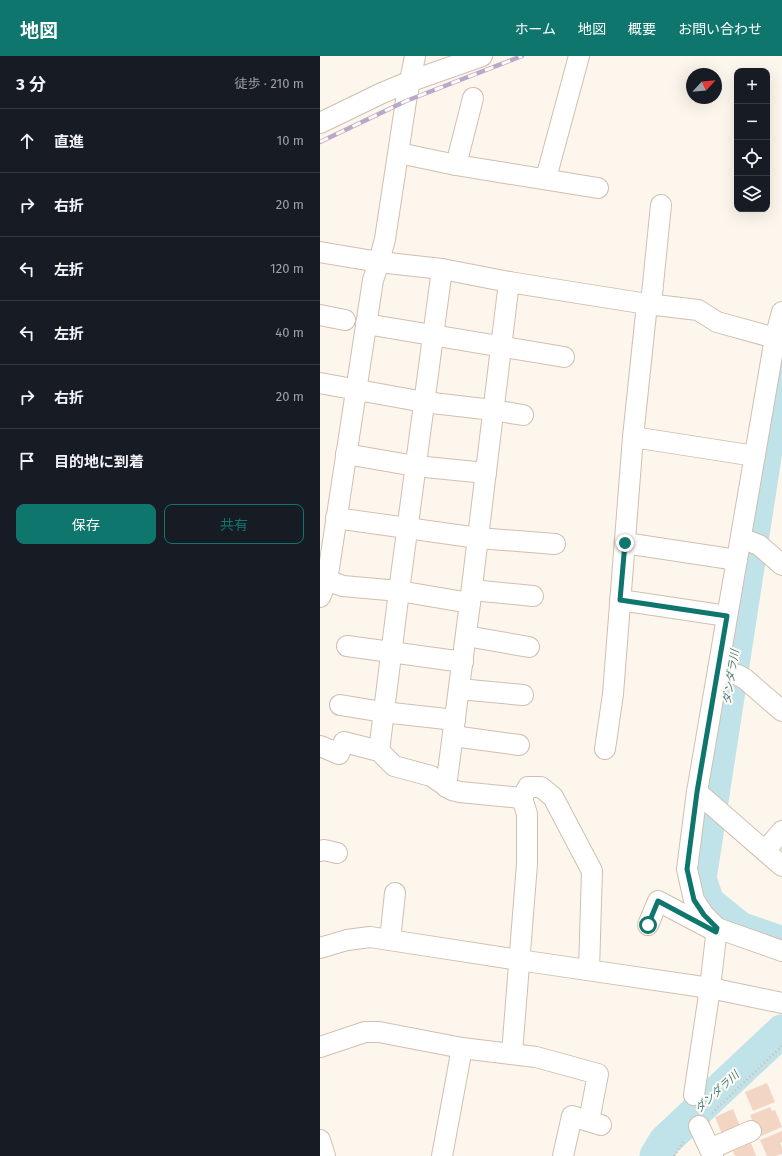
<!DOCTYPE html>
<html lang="ja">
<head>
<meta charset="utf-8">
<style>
	body { margin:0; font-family:"Fira Sans","Noto Sans JP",sans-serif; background:#20242c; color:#f1f3f6 }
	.controls { position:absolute; right:12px; top:12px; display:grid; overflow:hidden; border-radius:8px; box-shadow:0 4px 16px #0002 }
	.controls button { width:36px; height:36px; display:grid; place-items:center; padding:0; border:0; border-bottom:1px solid #363941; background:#171b24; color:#f1f3f6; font:20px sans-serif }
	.compass { position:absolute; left:366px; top:12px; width:36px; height:36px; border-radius:50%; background:#171b24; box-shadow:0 4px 16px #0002; rotate:64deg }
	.stop { position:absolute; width:12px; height:12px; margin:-9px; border:3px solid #0f766e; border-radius:50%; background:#fff }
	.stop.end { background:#0f766e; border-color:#fff; box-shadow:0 1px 4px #0008 }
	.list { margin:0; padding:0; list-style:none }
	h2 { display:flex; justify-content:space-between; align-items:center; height:52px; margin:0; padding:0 16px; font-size:17px }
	h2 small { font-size:13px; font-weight:400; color:#9ea1a6 }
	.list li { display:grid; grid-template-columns:26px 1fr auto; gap:12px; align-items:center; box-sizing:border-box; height:64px; padding:0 16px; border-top:1px solid #363941 }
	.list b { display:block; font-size:15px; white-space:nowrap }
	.list em { font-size:13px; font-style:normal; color:#9ea1a6 }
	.actions { display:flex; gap:8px; padding:12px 16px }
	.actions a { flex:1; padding:9px 0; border:1px solid #0f766e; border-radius:8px; text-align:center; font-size:14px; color:#0f766e }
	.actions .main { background:#0f766e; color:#fff }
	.icon { flex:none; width:22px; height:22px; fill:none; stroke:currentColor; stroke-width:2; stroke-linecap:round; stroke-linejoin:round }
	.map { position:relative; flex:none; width:462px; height:1100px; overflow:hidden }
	header { display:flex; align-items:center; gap:24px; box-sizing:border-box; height:56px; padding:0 20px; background:#0f766e; color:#fff }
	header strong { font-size:19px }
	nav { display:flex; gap:22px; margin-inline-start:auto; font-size:14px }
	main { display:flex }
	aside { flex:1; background:#171b24 }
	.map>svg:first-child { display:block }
</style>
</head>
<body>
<header>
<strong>地図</strong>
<nav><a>ホーム</a><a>地図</a><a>概要</a><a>お問い合わせ</a></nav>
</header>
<main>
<aside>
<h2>3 分<small>徒歩 · 210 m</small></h2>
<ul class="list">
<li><svg class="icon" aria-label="ahead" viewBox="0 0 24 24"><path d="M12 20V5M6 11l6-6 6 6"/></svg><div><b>直進</b></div><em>10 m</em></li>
<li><svg class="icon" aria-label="right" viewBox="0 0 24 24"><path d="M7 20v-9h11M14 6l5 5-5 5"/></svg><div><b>右折</b></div><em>20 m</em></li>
<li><svg class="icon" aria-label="left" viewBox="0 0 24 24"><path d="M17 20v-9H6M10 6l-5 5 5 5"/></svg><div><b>左折</b></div><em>120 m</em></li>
<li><svg class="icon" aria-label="left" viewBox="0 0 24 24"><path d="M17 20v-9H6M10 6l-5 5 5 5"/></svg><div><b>左折</b></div><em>40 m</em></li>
<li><svg class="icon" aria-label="right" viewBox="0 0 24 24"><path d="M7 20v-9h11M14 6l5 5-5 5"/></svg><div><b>右折</b></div><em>20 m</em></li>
<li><svg class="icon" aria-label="arrive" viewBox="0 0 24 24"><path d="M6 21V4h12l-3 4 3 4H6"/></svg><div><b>目的地に到着</b></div></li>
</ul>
<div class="actions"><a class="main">保存</a><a>共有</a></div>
</aside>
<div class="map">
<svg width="462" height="1100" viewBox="0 0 462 1100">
	<rect width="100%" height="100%" fill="#fdf6ec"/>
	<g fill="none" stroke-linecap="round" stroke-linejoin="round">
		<g stroke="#bfe3e8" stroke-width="33">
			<path d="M457 885 420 872 388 846 380 823 457 323 462 311"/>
			<path d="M336 1100 345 1085 462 975"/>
		</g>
	</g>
	<g fill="#f3d5c3">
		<path d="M447 1027 455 1046 433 1055 425 1036Z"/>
		<path d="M450 1051 452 1055 455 1054 462 1071 439 1081 430 1059Z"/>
		<path d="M413 1053 420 1070 402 1078 395 1061Z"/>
		<path d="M462 1075V1086L460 1087 462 1091V1098L456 1100H447L440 1084Z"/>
		<path d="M431 1087 436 1100H415L413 1095Z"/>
	</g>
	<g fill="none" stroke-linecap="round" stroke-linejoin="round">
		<g stroke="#d1beb0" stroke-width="22">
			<g id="minor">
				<path d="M0 67 62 37 91 25 162 0"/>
				<path d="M79 97 136 109 278 132"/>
				<path d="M136 109 153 42"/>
				<path d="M226 122 259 0"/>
				<path d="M0 196 59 206 122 213 189 226 327 248 378 254 397 266 455 282"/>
				<path d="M331 248 341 149"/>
				<path d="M0 259 25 264"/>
				<path d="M46 268 244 301"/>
				<path d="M0 327 104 346 173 354 203 359"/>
				<path d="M313 381 435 400"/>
				<path d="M26 398 95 410 166 417"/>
				<path d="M16 462 158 482 235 488"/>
				<path d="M421 482 439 489 462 509"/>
				<path d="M305 487 417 504"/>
				<path d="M0 522 23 530 79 535 150 547"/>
				<path d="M152 534 213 540"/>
				<path d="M0 541 7 525 53 224 59 206 65 183 86 45 95 0"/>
				<path d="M300 544 407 560"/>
				<path d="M146 580 209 591"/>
				<path d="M27 590 143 606"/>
				<path d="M398 613 418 619 425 623 462 655"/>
				<path d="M139 633 203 639"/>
				<path d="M20 649 63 656 135 664"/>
				<path d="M133 680 199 689"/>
				<path d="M0 690 19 698 24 686 59 695 74 710 111 720 132 734 140 736 202 742"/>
				<path d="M285 693 293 638 313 381 327 248"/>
				<path d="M59 695 79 535 122 213"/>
				<path d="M126 731 150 547 189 226"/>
				<path d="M377 736 462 810"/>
				<path d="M0 795 4 794 17 797"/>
				<path d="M445 795 462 775"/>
				<path d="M328 869 338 845 391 873"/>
				<path d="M397 872 462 895"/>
				<path d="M70 884 75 837"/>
				<path d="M0 892 27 884 50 881 199 904 390 932 462 947"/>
				<path d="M0 991 45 976H59L142 992 216 1001 278 1018 269 1065"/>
				<path d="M192 997 207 808V758L202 742 208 731H221L233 741 272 815 269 914"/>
				<path d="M374 1039 390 932 397 872 384 859 374 844 367 813 377 736 455 282 462 256"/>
				<path d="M379 1070 393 1100"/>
				<path d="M0 1084 5 1100"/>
				<path d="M390 1093 431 1075"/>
				<path d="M122 1100 142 992"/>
				<path d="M243 1100 252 1060 281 1069"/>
			</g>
		</g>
		<g stroke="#d9b8a5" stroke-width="2.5" stroke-dasharray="1 3" stroke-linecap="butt">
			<path d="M392 1057 462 990"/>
			<path d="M354 1100 364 1085"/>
		</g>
		<use href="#minor" stroke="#fff" stroke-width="20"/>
		<g stroke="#b9a8c9" stroke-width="4.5">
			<path id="rail" d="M0 86 86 45 202 0"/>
		</g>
		<use href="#rail" stroke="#fffaf3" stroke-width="3" stroke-dasharray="9" stroke-linecap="butt"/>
	</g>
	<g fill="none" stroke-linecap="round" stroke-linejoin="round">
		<path stroke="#0f766e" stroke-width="5" d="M305 487 300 544 407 560 377 736 367 813 374 844 384 859 397 872 396 876 338 845 328 869"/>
	</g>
	<g text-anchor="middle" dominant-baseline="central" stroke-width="4" stroke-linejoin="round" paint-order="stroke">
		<g font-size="11" font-style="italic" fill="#437c86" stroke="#fffaf3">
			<text transform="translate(411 621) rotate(-81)">ダンダラ川</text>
			<text transform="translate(397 1036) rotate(-43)">ダンダラ川</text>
		</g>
	</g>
</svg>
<div class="controls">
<button>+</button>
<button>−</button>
<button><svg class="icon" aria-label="locate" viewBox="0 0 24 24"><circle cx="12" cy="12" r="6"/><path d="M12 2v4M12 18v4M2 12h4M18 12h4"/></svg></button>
<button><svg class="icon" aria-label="layers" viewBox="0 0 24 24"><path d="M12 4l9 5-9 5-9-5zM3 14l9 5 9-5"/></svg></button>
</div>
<svg class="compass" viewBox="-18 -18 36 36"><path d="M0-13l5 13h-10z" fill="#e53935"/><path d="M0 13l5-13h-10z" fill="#9ea1a6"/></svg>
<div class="stop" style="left:328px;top:869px"></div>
<div class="stop end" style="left:305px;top:487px"></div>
</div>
</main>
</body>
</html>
